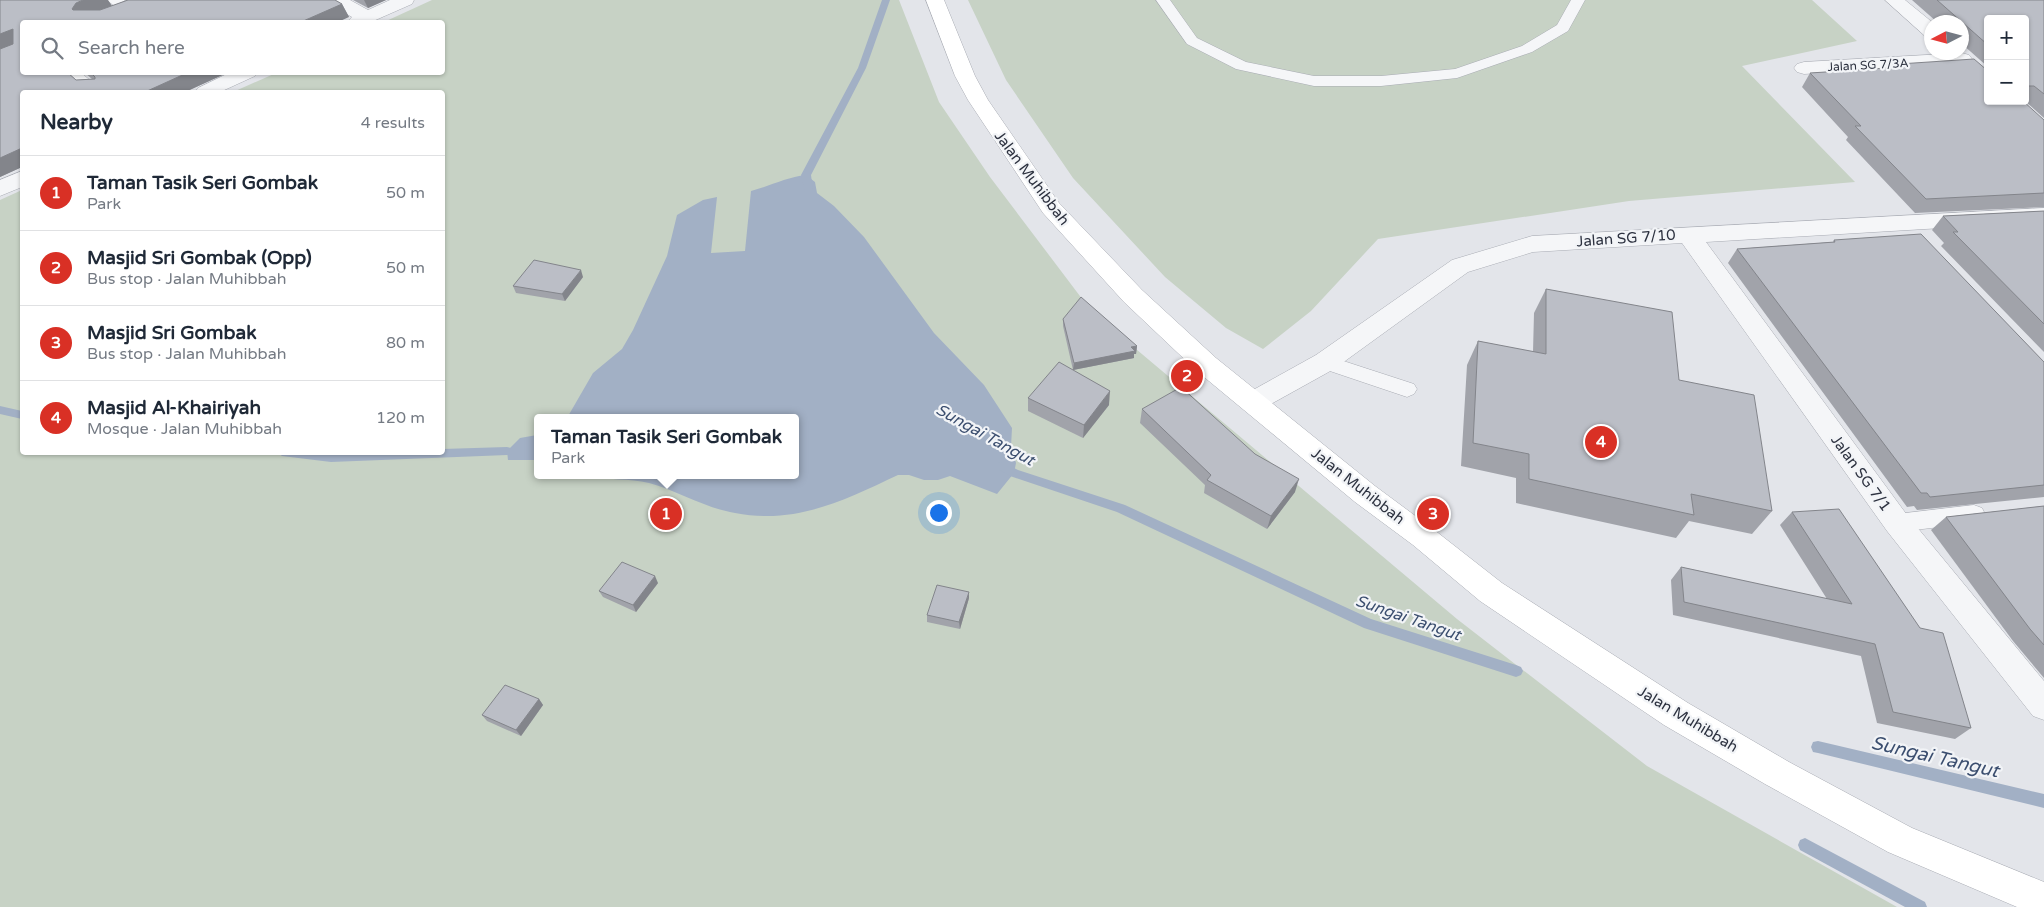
<!DOCTYPE html>
<html lang="en">
<head>
<meta charset="utf-8">
<style>
	body { margin:0; font-family:"Varela Round",sans-serif; background:#f6f6f7; color:#1f2937 }
	.controls { position:absolute; right:15px; top:15px; display:grid; overflow:hidden; border-radius:5px; box-shadow:0 1px 4px #0004 }
	.controls button { width:45px; height:45px; display:grid; place-items:center; padding:0; border:0; border-bottom:1px solid #e0e1e3; background:#fff; color:#1f2937; font:25px sans-serif }
	.compass { position:absolute; left:1924px; top:15px; width:45px; height:45px; border-radius:50%; background:#fff; box-shadow:0 1px 4px #0004; rotate:264deg }
	.you { position:absolute; left:938px; top:512px; width:18px; height:18px; margin:-12px; border:4px solid #fff; border-radius:50%; background:#1a73e8; box-shadow:0 0 0 8px #1a73e833 }
	.badge { display:grid; place-items:center; width:32px; height:32px; border-radius:50%; background:#d93025; color:#fff; font-size:16px; font-weight:700 }
	.pin { position:absolute; translate:-50% -50%; border:2px solid #fff; box-shadow:0 1px 5px #0006 }
	.popup { position:absolute; left:534px; top:414px; width:265px; height:65px; box-sizing:border-box; display:grid; place-content:center; border-radius:5px; background:#fff; filter:drop-shadow(0 1px 4px #0005); font-size:16px; white-space:nowrap; color:#747a83 }
	.popup b { font-size:19px; color:#1f2937 }
	.popup::after { content:''; position:absolute; left:50%; top:100%; margin-left:-10px; border:10px solid transparent; border-top-color:#fff }
	.list { margin:0; padding:0; list-style:none }
	h2 { display:flex; justify-content:space-between; align-items:center; height:65px; margin:0; padding:0 20px; font-size:21px }
	h2 small { font-size:16px; font-weight:400; color:#747a83 }
	.list li { display:grid; grid-template-columns:32px 1fr auto; gap:15px; align-items:center; box-sizing:border-box; height:75px; padding:0 20px; border-top:1px solid #e0e1e3 }
	.list b { display:block; font-size:19px; white-space:nowrap }
	.list p { margin:0; font-size:16px; white-space:nowrap; color:#747a83 }
	.list em { font-size:16px; font-style:normal; color:#747a83 }
	.icon { flex:none; width:28px; height:28px; fill:none; stroke:currentColor; stroke-width:2; stroke-linecap:round; stroke-linejoin:round }
	.map { position:relative; flex:none; width:2044px; height:907px; overflow:hidden }
	.search { position:absolute; background:#fff; box-shadow:0 1px 4px #0004; left:20px; top:20px; width:425px; height:55px; display:flex; align-items:center; gap:12px; box-sizing:border-box; padding:0 18px; border-radius:5px; color:#747a83; font-size:19px }
	.panel { position:absolute; background:#fff; box-shadow:0 1px 4px #0004; left:20px; top:90px; width:425px; height:365px; border-radius:5px }
	.map>svg:first-child { display:block }
</style>
</head>
<body>
<div class="map">
<svg width="2044" height="907" viewBox="0 0 2044 907">
	<rect width="100%" height="100%" fill="#e3e5ea"/>
	<g fill="#c7d2c5" fill-rule="evenodd">
		<path d="M432 0H899L939 102 990 177 1092 312 1457 619 1647 766 1897 907H0V200L22 190V452H442V92H233L276 73 442 72V22H384ZM537 418H795V475H537Z"/>
		<path d="M968 0H1812L1857 41 1742 66 1855 182 1629 201 1378 239 1311 311 1263 349 1226 328 1165 277 1073 178 1006 80Z"/>
	</g>
	<g fill="#a2b0c5">
		<path d="M806 175 815 182 817 193 834 206 864 237 934 333 984 385 1012 428 1011 447 1016 463 1014 473 997 494 950 476 938 480H924L909 475H898C845 500 796 525 735 513 705 508 678 491 649 483 629 478 608 481 588 475H795V418H567L593 373 622 349 633 330 667 256 677 215 703 200 717 197 711 253 745 251 751 191C770 186 787 177 806 175Z"/>
		<path d="M537 435V460H508L507 451 520 438Z"/>
	</g>
	<g fill="none" stroke-linecap="round" stroke-linejoin="round">
		<g fill="#a2b0c5" fill-rule="evenodd">
			<path d="M882 0H890L866 68 811 175 813 190 811 192H805L801 175 858 68Z"/>
			<path d="M0 406 22 411V419L0 414Z"/>
			<path d="M507 447 511 448 513 451 511 454 507 455 331 462 282 456 277 452H442V449Z"/>
			<path d="M1002 462 1018 470 1125 505 1371 619 1516 665 1521 667 1523 671 1521 675 1516 677 1364 628 1117 512 1010 476 998 469 996 466 998 463Z"/>
			<path d="M1818 741 2044 794V808L1818 753 1813 752 1811 747 1813 742Z"/>
			<path d="M1805 838 1925 902 1927 907H1905L1800 850 1798 845 1800 840Z"/>
		</g>
		<g stroke="#a9acb4" stroke-width="1">
			<g id="lane">
				<path d="M107 0H124L134 9 132 12H122Z"/>
				<path d="M1156 0H1170L1197 38 1246 62 1314 76H1381L1455 69 1522 46 1557 25 1571 0H1585L1568 31 1532 52 1457 78 1381 86H1314L1236 69 1187 44Z"/>
				<path d="M63 72H80L104 92H87Z"/>
				<path d="M1325 355 1414 384 1417 389 1414 394 1407 397 1318 367 1315 362 1318 357Z"/>
				<path d="M1974 505 1982 508 1985 514 1982 520 1974 523 1897 532 1889 529 1886 523 1889 517 1897 514Z"/>
			</g>
		</g>
		<g stroke="#a9acb4" stroke-width="1">
			<g id="street">
				<path d="M327 0H350L368 10 390 0H414L412 4 371 22H347L352 17 329 4Z"/>
				<path d="M1885 0H1905L1932 22V38L1925 36Z"/>
				<path d="M1962 53 1969 55 1972 59 1969 63 1804 74 1797 72 1794 68 1797 64 1804 62Z"/>
				<path d="M231 72H258L255 76 220 92H195L198 88Z"/>
				<path d="M22 171V187L0 196V180Z"/>
				<path d="M2044 208V222L1706 242 1907 515 2044 681V720L2033 716 1887 531 1682 243 1533 252 1468 272 1334 369 1262 409 1253 412 1244 409 1240 402 1244 395 1316 355 1452 260 1532 236Z"/>
			</g>
		</g>
		<g stroke="#a9acb4" stroke-width="1">
			<path id="secondary" d="M926 0H944L975 76 988 100 1059 203 1142 290 1216 358 1375 486 1433 529 1502 583 1688 703 1789 762 1912 828 2044 882V907H2017L1888 852 1765 784 1664 725 1480 601 1413 545 1355 502 1198 372 1124 302 1043 213 968 100 955 76Z"/>
		</g>
		<use href="#lane" fill="#f5f6f8" fill-rule="evenodd"/>
		<use href="#street" fill="#f5f6f8" fill-rule="evenodd"/>
		<use href="#secondary" fill="#fff" fill-rule="evenodd"/>
	</g>
	<g fill="#a1a3aa">
		<path d="M0 0 112 6 127 0H335L342 4 349 17 22 22V72L76 80 92 79 84 72H229L0 177Z"/>
		<path d="M353 0H386L368 8Z"/>
		<path d="M1912 0H2044V118L2025 101V19H1988V67L1962 44V22H1937Z"/>
		<path d="M1884 65 2044 120V207L1915 213 1846 140 1848 137 1802 87 1810 73 1882 68Z"/>
		<path d="M2044 211V352L1941 246 1944 243 1932 230 1943 216Z"/>
		<path d="M1834 240 2044 362V497L1917 510 1914 506 1907 507 1728 263 1737 249 1833 242Z"/>
		<path d="M583 277 565 301 516 293 513 286Z"/>
		<path d="M1546 289 1679 380 1772 511 1752 534 1689 521 1676 538 1516 503V478L1461 466 1467 365 1478 341 1533 352 1534 313Z"/>
		<path d="M1063 319 1137 346 1136 354H1134V358L1073 370 1063 326Z"/>
		<path d="M1028 398 1109 405 1083 438 1028 411Z"/>
		<path d="M1142 409 1255 454 1295 492 1267 529 1204 493 1205 485 1140 423Z"/>
		<path d="M2044 506V678L2013 641 1931 530 1946 517Z"/>
		<path d="M1792 512 1971 728 1955 739 1877 723 1861 656 1673 615 1671 580 1681 567 1827 599 1780 525Z"/>
		<path d="M658 583 636 612 603 597 599 591Z"/>
		<path d="M969 598 960 629 927 622V615Z"/>
		<path d="M539 699 543 705 521 736 487 721 482 715Z"/>
	</g>
	<g fill="#83858b">
		<path d="M83 0H108L112 6 81 22 72 9 76 3Z"/>
		<path d="M364 0H386L368 8Z"/>
		<path d="M342 4 349 17 338 22H301Z"/>
		<path d="M13 29 22 42 0 51V34Z"/>
		<path d="M189 72H229L185 92H145Z"/>
		<path d="M22 148V167L0 177V158Z"/>
		<path d="M581 270 583 277 565 301 562 294Z"/>
		<path d="M1137 346 1136 354H1134V358L1073 370 1074 363Z"/>
		<path d="M1110 391 1109 405 1083 438 1084 425Z"/>
		<path d="M1299 479 1295 492 1267 529 1271 516Z"/>
		<path d="M655 576 658 583 636 612 633 605Z"/>
		<path d="M969 592V598L960 629 959 622Z"/>
		<path d="M539 699 543 705 521 736 516 730Z"/>
	</g>
	<g fill="#bbbec6" stroke="#83858b">
		<path d="M0 0H83L76 3 72 9 73 10H100L128 0H335L342 4 301 22H22V72H67L76 80 95 79V77L90 72H189L145 92H22V148L0 158V49L13 44V29L0 34Z"/>
		<path d="M1937 0H2044V94L2034 86H2025V19H1988V45Z"/>
		<path d="M1974 59 1988 71V101H2023L2044 120V193L1926 199 1855 126H1861L1810 73 1887 68 1884 65Z"/>
		<path d="M2044 211V324L1953 232H1958L1943 216Z"/>
		<path d="M1921 234 2044 362V485L1930 497 1927 493H1921L1737 249 1835 242 1834 240Z"/>
		<path d="M534 260 581 270 562 294 513 286Z"/>
		<path d="M1546 289 1672 312 1679 380 1754 395 1772 511 1691 494 1694 515 1529 479V454L1473 443 1478 341 1546 354Z"/>
		<path d="M1081 297 1137 346 1131 347 1135 351 1074 363 1063 319Z"/>
		<path d="M1059 362 1110 391 1084 425 1028 398Z"/>
		<path d="M1181 387 1255 454 1299 479 1271 516 1207 480 1211 475 1142 409Z"/>
		<path d="M2044 506V645L2030 629 1946 517Z"/>
		<path d="M1839 509 1920 628 1943 633 1971 728 1893 712 1875 644 1684 602 1681 567 1852 604 1792 512Z"/>
		<path d="M622 562 655 576 633 605 599 591Z"/>
		<path d="M937 585 969 592 959 622 927 615Z"/>
		<path d="M505 685 539 699 516 730 482 715Z"/>
	</g>
	<g text-anchor="middle" dominant-baseline="central" stroke-width="4.5" stroke-linejoin="round" paint-order="stroke">
		<g font-size="12" fill="#2d3240" stroke="#f2f4f7">
			<text transform="translate(1868 65) rotate(-3)">Jalan SG 7/3A</text>
		</g>
		<g font-size="15" fill="#2d3240" stroke="#f2f4f7">
			<text transform="translate(1032 178) rotate(53)">Jalan Muhibbah</text>
			<text transform="translate(1626 238) rotate(-4)">Jalan SG 7/10</text>
			<text transform="translate(1861 473) rotate(54)">Jalan SG 7/1</text>
			<text transform="translate(1358 486) rotate(38)">Jalan Muhibbah</text>
			<text transform="translate(1688 719) rotate(31)">Jalan Muhibbah</text>
		</g>
		<g font-size="16" font-style="italic" fill="#3b4e6f" stroke="#f2f4f7">
			<text transform="translate(985 435) rotate(29)">Sungai Tangut</text>
			<text transform="translate(1408 618) rotate(19)">Sungai Tangut</text>
		</g>
		<g font-size="19" font-style="italic" fill="#3b4e6f" stroke="#f2f4f7">
			<text transform="translate(1935 757) rotate(13)">Sungai Tangut</text>
		</g>
	</g>
</svg>
<div class="controls">
<button>+</button>
<button>−</button>
</div>
<svg class="compass" viewBox="-18 -18 36 36"><path d="M0-13l5 13h-10z" fill="#e53935"/><path d="M0 13l5-13h-10z" fill="#747a83"/></svg>
<div class="you"></div>
<div class="pin badge" style="left:666px;top:514px">1</div>
<div class="popup"><b>Taman Tasik Seri Gombak</b>Park</div>
<div class="pin badge" style="left:1187px;top:376px">2</div>
<div class="pin badge" style="left:1433px;top:514px">3</div>
<div class="pin badge" style="left:1601px;top:442px">4</div>
<div class="search"><svg class="icon" aria-label="search" viewBox="0 0 24 24"><circle cx="10" cy="10" r="6"/><path d="M15 15l6 6"/></svg>Search here</div>
<section class="panel">
<h2>Nearby<small>4 results</small></h2>
<ul class="list">
<li><span class="badge">1</span><div><b>Taman Tasik Seri Gombak</b><p>Park</p></div><em>50 m</em></li>
<li><span class="badge">2</span><div><b>Masjid Sri Gombak (Opp)</b><p>Bus stop · Jalan Muhibbah</p></div><em>50 m</em></li>
<li><span class="badge">3</span><div><b>Masjid Sri Gombak</b><p>Bus stop · Jalan Muhibbah</p></div><em>80 m</em></li>
<li><span class="badge">4</span><div><b>Masjid Al-Khairiyah</b><p>Mosque · Jalan Muhibbah</p></div><em>120 m</em></li>
</ul>
</section>
</div>
</body>
</html>
